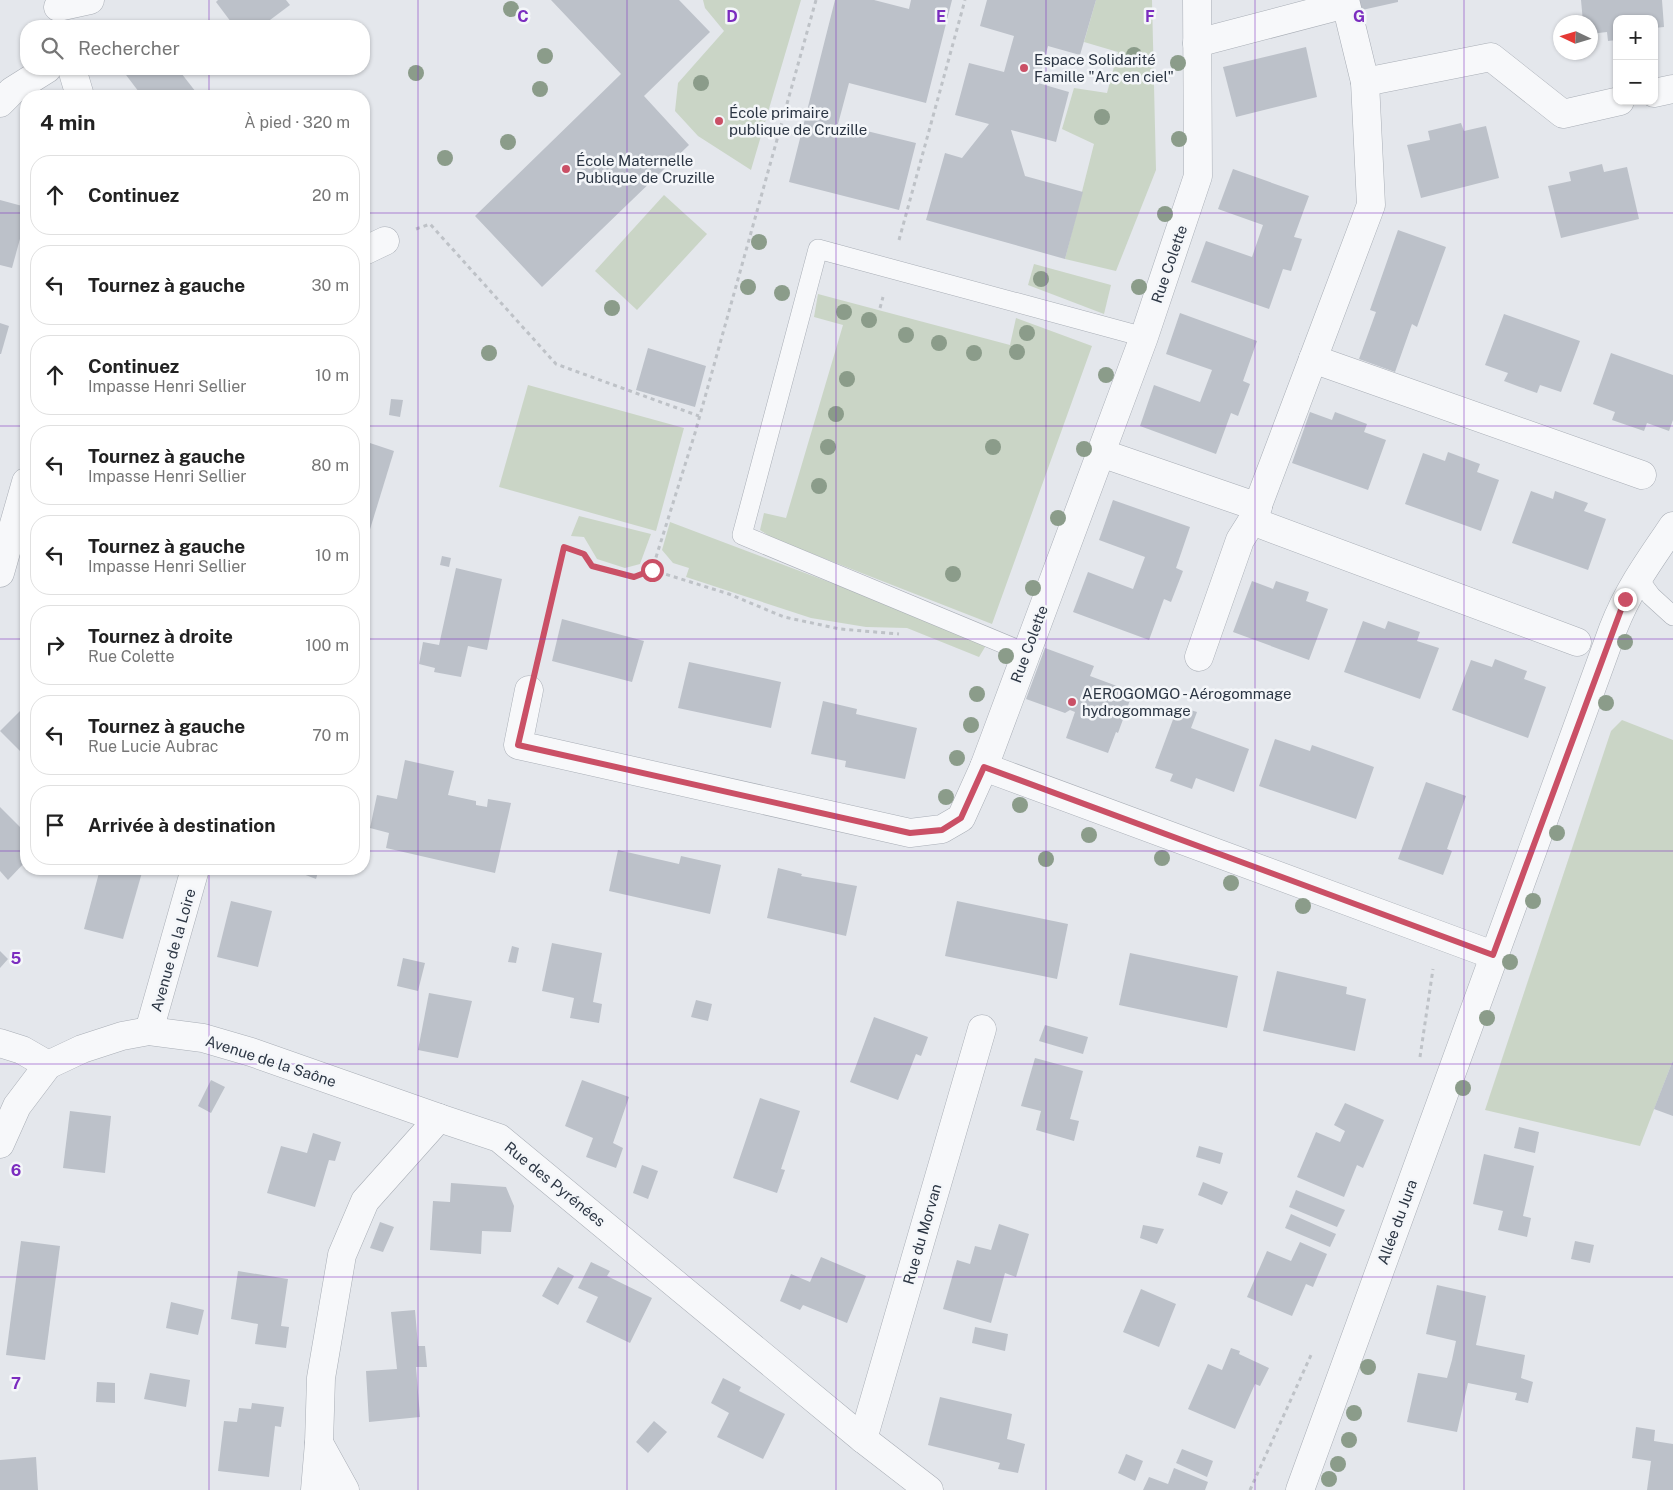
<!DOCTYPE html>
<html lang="fr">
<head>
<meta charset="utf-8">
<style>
	body { margin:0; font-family:"Public Sans",sans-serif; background:#f6f6f6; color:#222 }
	.controls { position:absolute; right:15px; top:15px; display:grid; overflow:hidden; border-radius:10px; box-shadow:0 1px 4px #0004 }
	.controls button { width:45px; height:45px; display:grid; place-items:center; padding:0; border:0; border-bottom:1px solid #e0e0e0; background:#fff; color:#222; font:25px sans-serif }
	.compass { position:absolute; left:1553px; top:15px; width:45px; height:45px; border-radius:50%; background:#fff; box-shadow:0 1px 4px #0004; rotate:274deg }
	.stop { position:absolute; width:15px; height:15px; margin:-11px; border:4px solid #ca5066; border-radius:50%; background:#fff }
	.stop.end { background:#ca5066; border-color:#fff; box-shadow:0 1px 5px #0008 }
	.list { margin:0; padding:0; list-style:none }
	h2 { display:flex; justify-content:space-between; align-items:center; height:65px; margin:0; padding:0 20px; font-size:21px }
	h2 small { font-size:16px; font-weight:400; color:#767676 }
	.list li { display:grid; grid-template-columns:32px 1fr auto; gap:15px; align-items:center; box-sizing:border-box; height:80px; margin:0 10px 10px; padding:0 10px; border:1px solid #e0e0e0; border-radius:20px }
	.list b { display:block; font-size:19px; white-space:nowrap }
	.list p { margin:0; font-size:16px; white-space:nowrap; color:#767676 }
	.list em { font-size:16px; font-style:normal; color:#767676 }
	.icon { flex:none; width:28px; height:28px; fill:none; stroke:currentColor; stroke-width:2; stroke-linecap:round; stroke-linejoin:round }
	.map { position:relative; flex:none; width:1673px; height:1490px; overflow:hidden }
	.search { position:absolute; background:#fff; box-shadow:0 1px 4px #0004; left:20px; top:20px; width:350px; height:55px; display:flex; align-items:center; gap:12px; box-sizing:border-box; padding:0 18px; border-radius:20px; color:#767676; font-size:19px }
	.panel { position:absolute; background:#fff; box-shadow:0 1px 4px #0004; left:20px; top:90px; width:350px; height:785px; border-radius:20px }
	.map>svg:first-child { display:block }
</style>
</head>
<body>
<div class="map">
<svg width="1673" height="1490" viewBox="0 0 1673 1490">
	<rect width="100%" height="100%" fill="#e4e7ec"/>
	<g fill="#cad5c6">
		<path d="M703 0H801L751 170 698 136 675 111 678 83 724 31 705 8Z"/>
		<path d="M1096 0H1152L1156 170 1116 271 1065 259 1094 144 1062 129 1074 88 1107 93 1118 52 1084 42Z"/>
		<path d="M664 195 707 234 637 310 595 271Z"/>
		<path d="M1034 264 1111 285 1104 314 1028 285Z"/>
		<path d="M818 294 1010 345 1016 318 1092 346 992 624 772 538 760 530 764 513 786 518 843 325 814 317Z"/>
		<path d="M528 385 684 428 656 531 499 487Z"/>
		<path d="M579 516 651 534 640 564 625 568 597 559 584 537 571 536Z"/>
		<path d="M670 522 988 642 979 657 907 628 866 627 811 618 686 577 689 568 673 563 662 550Z"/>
		<path d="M1622 720 1673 740V1060L1640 1146 1485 1110 1611 731Z"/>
	</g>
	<g fill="#bcc1c9">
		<path d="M218 0H286L290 5 262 26H234L216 2Z"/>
		<path d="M551 0H679L710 32 644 96 689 145 542 287 475 216 621 74Z"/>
		<path d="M835 0H874L909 9 911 0H952L926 103 849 83 838 124 916 143 899 210 789 182Z"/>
		<path d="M987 0H1096L1080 55 1048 46 1038 83 1069 92 1056 142 1011 130 1025 176 1083 192 1065 259 926 220 945 153 962 158 989 124 955 115 969 63 1004 72 1014 36 980 26Z"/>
		<path d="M1359 0H1398V2L1362 10Z"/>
		<path d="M1581 0H1662L1664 27 1654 28V19H1617V40L1608 41 1607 32 1590 34V22H1583Z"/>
		<path d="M1306 47 1317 97 1236 117 1223 67Z"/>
		<path d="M126 69H178L199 96H142L123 71Z"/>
		<path d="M1461 123 1464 131 1486 126 1499 178 1421 198 1407 145 1430 140 1428 131Z"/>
		<path d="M1602 164 1604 172 1627 167 1639 219 1561 238 1548 186 1571 181 1569 172Z"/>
		<path d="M1233 169 1309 196 1294 237 1302 239 1291 271 1283 269 1269 309 1191 282 1206 241 1252 257 1263 225 1218 209Z"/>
		<path d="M0 200 26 207V217L12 268 0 265Z"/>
		<path d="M1398 230 1446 247 1417 327 1412 324 1395 372 1359 359 1376 312 1370 310Z"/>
		<path d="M1180 313 1257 341 1243 381 1250 384 1238 416 1231 413 1216 454 1140 426 1154 385 1200 402 1212 370 1166 354Z"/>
		<path d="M1504 314 1580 341 1561 392 1540 385 1537 393 1520 387 1504 381 1508 373 1485 365Z"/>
		<path d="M0 323 9 326 1 354H0Z"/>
		<path d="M648 348 706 366 695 407 636 390Z"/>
		<path d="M1611 353 1673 375V420L1669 431 1647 423 1644 431 1612 420 1615 412 1593 404Z"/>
		<path d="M391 399 403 400 400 417 389 415Z"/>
		<path d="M1310 412 1332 420 1335 412 1367 424 1364 432 1386 440 1368 490 1292 463Z"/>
		<path d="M364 441 394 451 364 549Z"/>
		<path d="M1448 452 1480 464 1477 472 1499 480 1481 531 1405 504 1423 453 1445 461Z"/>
		<path d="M1531 491 1553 499 1555 491 1588 503 1584 511 1606 519 1588 570 1512 543Z"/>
		<path d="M1113 500 1190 527 1176 568 1183 571 1171 602 1164 599 1149 640 1073 612 1088 572 1133 589 1145 557 1099 540Z"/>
		<path d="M442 556 451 558 449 567 440 565Z"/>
		<path d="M456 568 502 579 487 650 468 646 461 677 434 672 435 668 419 664 423 642 439 645Z"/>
		<path d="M1252 581 1273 589 1276 581 1309 592 1306 601 1328 609 1309 660 1233 632Z"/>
		<path d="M562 619 644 641 632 682 552 661Z"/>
		<path d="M1363 621 1385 629 1388 621 1420 632 1417 641 1439 648 1420 699 1344 672Z"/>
		<path d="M1045 648 1094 666 1090 676 1133 692 1118 733 1116 732 1108 753 1066 738 1075 712 1070 710 1065 713 1026 699Z"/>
		<path d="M1495 659 1527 671 1524 679 1546 687 1528 738 1452 710 1471 660 1492 667Z"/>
		<path d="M689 662 781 682 771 728 678 708Z"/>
		<path d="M823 701 857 709 856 714 917 728 905 779 845 767 846 761 811 754Z"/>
		<path d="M26 705V757L0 731Z"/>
		<path d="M1178 706 1197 712 1191 728 1249 749 1234 792 1196 778 1192 789 1170 781 1173 774 1155 768Z"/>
		<path d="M1275 739 1310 751 1312 745 1374 767 1356 819 1259 786Z"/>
		<path d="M405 760 454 771 448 795 476 801V805L487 807 488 799 511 803 495 873 386 848 389 833 370 828 377 795 397 799Z"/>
		<path d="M1426 782 1466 796 1447 849 1452 851 1443 875 1398 859Z"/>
		<path d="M0 807 26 833V861L8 880 0 871Z"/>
		<path d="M618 850 679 864 681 856 721 865 710 914 609 891Z"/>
		<path d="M778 868 802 874 801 876 857 886 846 936 767 918Z"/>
		<path d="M100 869H143L123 939 84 929Z"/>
		<path d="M304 869H319L316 879 303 874Z"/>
		<path d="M231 901 272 911 258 967 217 957Z"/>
		<path d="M957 901 1068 924 1057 979 945 956Z"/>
		<path d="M552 943 602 953 593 1002 602 1004 599 1023 570 1018 574 998 542 991Z"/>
		<path d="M512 946 519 948 516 963 508 962Z"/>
		<path d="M0 951 8 959 0 968Z"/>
		<path d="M1130 953 1238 976 1227 1028 1119 1005Z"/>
		<path d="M403 958 425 963 418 991 397 986Z"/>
		<path d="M1277 971 1347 987 1346 994 1366 999 1355 1051 1263 1031Z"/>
		<path d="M429 993 472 1001 458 1058 418 1050Z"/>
		<path d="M696 1000 712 1004 708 1021 691 1017Z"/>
		<path d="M874 1017 928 1037 921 1056 916 1054 898 1100 850 1082Z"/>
		<path d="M1045 1025 1088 1037 1083 1054 1039 1041Z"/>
		<path d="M1035 1058 1083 1071 1070 1119 1079 1121 1074 1141 1036 1130 1041 1111 1021 1106Z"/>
		<path d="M1673 1060V1116L1654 1109Z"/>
		<path d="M211 1080 225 1087 211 1113 198 1106Z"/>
		<path d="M582 1080 629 1097 613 1143 623 1148 616 1168 586 1157 593 1138 565 1126Z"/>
		<path d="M760 1098 800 1111 781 1169 785 1170 777 1193 733 1178Z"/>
		<path d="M1345 1103 1384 1120 1363 1168 1357 1165 1344 1197 1297 1177 1316 1132 1340 1142 1345 1131 1334 1125Z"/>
		<path d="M70 1111 111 1116 105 1173 63 1168Z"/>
		<path d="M1519 1127 1539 1132 1535 1153 1514 1148Z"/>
		<path d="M313 1133 341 1142 335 1161 329 1160 315 1207 267 1193 281 1146 307 1153Z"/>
		<path d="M1199 1146 1223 1153 1220 1164 1196 1157Z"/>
		<path d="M1484 1154 1534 1166 1523 1216 1531 1218 1527 1237 1498 1230 1503 1211 1473 1204Z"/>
		<path d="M642 1165 658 1171 648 1199 633 1193Z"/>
		<path d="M1203 1182 1228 1192 1222 1205 1198 1195Z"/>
		<path d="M451 1183 506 1187 514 1206 511 1232 482 1231 481 1254 430 1250 433 1201 450 1202Z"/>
		<path d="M1296 1190 1345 1210 1337 1227 1289 1207Z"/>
		<path d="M1291 1214 1336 1234 1330 1247 1285 1228Z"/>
		<path d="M380 1222 394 1227 383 1252 370 1248Z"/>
		<path d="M999 1224 1029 1234 1016 1277 1005 1273 991 1323 943 1309 957 1260 970 1264 975 1246 991 1250Z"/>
		<path d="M1143 1225 1164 1229 1157 1244 1140 1238Z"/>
		<path d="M21 1241 60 1246 45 1360 6 1355Z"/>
		<path d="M1575 1241 1594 1245 1590 1263 1571 1259Z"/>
		<path d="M1300 1242 1327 1254 1313 1287 1306 1284 1292 1316 1247 1297 1267 1251 1291 1261Z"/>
		<path d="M821 1257 866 1276 847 1323 803 1305 800 1310 780 1301 791 1274 810 1282Z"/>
		<path d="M591 1262 610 1271 607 1276 652 1298 630 1343 586 1322 598 1297 578 1288Z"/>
		<path d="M558 1267 574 1276 558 1305 542 1296Z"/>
		<path d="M238 1271 288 1279 281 1326 289 1327 286 1348 255 1344 258 1324 231 1319Z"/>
		<path d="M1437 1285 1486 1296 1476 1345 1525 1355 1521 1378 1533 1382 1528 1403 1515 1400 1517 1393 1468 1383 1457 1432 1407 1422 1418 1373 1447 1378 1452 1360 1456 1341 1426 1334Z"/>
		<path d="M1141 1289 1176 1304 1159 1347 1123 1332Z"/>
		<path d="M171 1302 204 1310 198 1335 166 1328Z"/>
		<path d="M415 1310 418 1346H425L427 1367H416L420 1417 369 1422 366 1371 397 1369 391 1312Z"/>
		<path d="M975 1327 1008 1334 1005 1351 972 1343Z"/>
		<path d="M1231 1348 1240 1351 1239 1354 1269 1368 1260 1386 1255 1384 1235 1429 1188 1409 1208 1364 1222 1370Z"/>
		<path d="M150 1373 190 1380 186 1407 144 1399Z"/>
		<path d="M723 1378 741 1387 739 1391 785 1414 763 1459 717 1437 729 1413 711 1403Z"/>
		<path d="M97 1382 115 1383V1403L96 1402Z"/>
		<path d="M940 1397 1012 1414 1007 1439 1025 1444 1018 1473 998 1469 1000 1463 928 1445Z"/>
		<path d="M252 1403 284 1407 281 1427 275 1426 269 1477 218 1471 224 1421 237 1422 239 1408 251 1409Z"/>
		<path d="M654 1421 667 1432 648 1453 636 1442Z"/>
		<path d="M1636 1427 1655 1430 1654 1441 1673 1444V1490H1647L1651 1461 1632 1458Z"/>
		<path d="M1182 1449 1213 1461 1207 1477 1176 1463Z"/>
		<path d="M1126 1454 1143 1461 1135 1481 1118 1473Z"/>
		<path d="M36 1457 38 1490H0V1460Z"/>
		<path d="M1174 1468 1208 1482 1205 1490H1143L1149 1477 1168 1484Z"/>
	</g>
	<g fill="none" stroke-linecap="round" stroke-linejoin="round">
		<g stroke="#a9aeb6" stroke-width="20">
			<g id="service">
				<path d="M1637 577 1651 596 1673 616"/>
				<path d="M1026 653 742 535 818 249 1144 337"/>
			</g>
		</g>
		<g stroke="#a9aeb6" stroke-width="29">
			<g id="minor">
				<path d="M58 7 90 0"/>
				<path d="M1197 43 1346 4 1365 82"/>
				<path d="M72 69 80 96"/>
				<path d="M1654 93 1673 89"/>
				<path d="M0 103 12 91 47 69"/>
				<path d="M364 251 385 241"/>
				<path d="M1313 359 1642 475"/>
				<path d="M1101 453 1258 507"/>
				<path d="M0 573 26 482"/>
				<path d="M1577 642 1252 521 1371 205 1365 82 1491 57 1563 114 1620 101"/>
				<path d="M1199 657 1240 540 1252 521"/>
				<path d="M529 690 518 745 910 833 942 829 961 818 984 767 1144 337 1198 176 1197 0"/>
				<path d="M984 767 1493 955"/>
				<path d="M149 1031 195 869"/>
				<path d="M0 1043 22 1050 48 1065"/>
				<path d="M0 1144 17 1106 48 1065 82 1049 122 1036 149 1031 203 1038 251 1052 439 1118"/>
				<path d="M863 1439 982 1029"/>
				<path d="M319 1443 345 1490"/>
				<path d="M315 1490 319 1443 321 1378 342 1255 365 1201 439 1118 499 1138 863 1439 929 1490"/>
				<path d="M1300 1490 1613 629C1628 590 1649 561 1673 526"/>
			</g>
		</g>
		<g stroke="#bec2c7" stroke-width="3" stroke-dasharray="4 4" stroke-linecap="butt">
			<path d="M816 0 695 433 652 570 729 594 784 617 840 629 899 634"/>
			<path d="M416 229 430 224 556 364 699 416"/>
			<path d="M899 240 965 0"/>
			<path d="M880 308 883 297"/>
			<path d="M537 659 564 547 584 554 592 566 634 577 652 570"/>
			<path d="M1420 1057 1433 969"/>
			<path d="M1250 1490 1311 1355"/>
		</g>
		<use href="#service" stroke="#f7f8fa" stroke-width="19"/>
		<use href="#minor" stroke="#f7f8fa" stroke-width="28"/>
	</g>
	<g fill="#8b9c8a">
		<circle cx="511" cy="9" r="8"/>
		<circle cx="1134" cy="55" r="8"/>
		<circle cx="545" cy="56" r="8"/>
		<circle cx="1178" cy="63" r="8"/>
		<circle cx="416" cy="73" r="8"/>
		<circle cx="701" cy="83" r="8"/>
		<circle cx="540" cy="89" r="8"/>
		<circle cx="1102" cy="117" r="8"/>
		<circle cx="1179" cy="139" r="8"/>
		<circle cx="508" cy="142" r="8"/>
		<circle cx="445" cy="158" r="8"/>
		<circle cx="1165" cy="214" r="8"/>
		<circle cx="759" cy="242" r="8"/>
		<circle cx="1041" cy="279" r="8"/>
		<circle cx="748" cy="287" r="8"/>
		<circle cx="1139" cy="287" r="8"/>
		<circle cx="782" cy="293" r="8"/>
		<circle cx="612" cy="308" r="8"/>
		<circle cx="844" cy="312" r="8"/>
		<circle cx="869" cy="320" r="8"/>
		<circle cx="1027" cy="333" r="8"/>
		<circle cx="906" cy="335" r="8"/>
		<circle cx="939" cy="343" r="8"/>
		<circle cx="1017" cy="352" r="8"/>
		<circle cx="489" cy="353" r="8"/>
		<circle cx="974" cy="353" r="8"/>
		<circle cx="1106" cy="375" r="8"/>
		<circle cx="847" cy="379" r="8"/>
		<circle cx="836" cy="414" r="8"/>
		<circle cx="828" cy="447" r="8"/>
		<circle cx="993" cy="447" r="8"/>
		<circle cx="1084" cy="449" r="8"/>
		<circle cx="819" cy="486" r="8"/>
		<circle cx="1058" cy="518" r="8"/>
		<circle cx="953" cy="574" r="8"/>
		<circle cx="1033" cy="588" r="8"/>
		<circle cx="1625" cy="642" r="8"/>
		<circle cx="1006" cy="656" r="8"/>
		<circle cx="977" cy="694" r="8"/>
		<circle cx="1606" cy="703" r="8"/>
		<circle cx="971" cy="725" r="8"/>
		<circle cx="957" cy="758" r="8"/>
		<circle cx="946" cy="797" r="8"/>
		<circle cx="1020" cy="805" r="8"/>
		<circle cx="1557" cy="833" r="8"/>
		<circle cx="1089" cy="835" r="8"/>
		<circle cx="1162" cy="858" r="8"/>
		<circle cx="1046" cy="859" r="8"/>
		<circle cx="1231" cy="883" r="8"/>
		<circle cx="1533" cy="901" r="8"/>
		<circle cx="1303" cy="906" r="8"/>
		<circle cx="1510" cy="962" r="8"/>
		<circle cx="1487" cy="1018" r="8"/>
		<circle cx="1463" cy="1088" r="8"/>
		<circle cx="1368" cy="1367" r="8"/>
		<circle cx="1354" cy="1413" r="8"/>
		<circle cx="1349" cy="1440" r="8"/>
		<circle cx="1338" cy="1464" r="8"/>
		<circle cx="1329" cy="1479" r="8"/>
	</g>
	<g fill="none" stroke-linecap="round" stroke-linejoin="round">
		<path stroke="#ca5066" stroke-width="6" d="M652 570 634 577 592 566 584 554 564 547 518 745 910 833 942 830 961 818 984 767 1493 955 1625 599"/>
	</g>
	<path fill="none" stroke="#7b2cbf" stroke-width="1" stroke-opacity="0.55" d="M209 0V26M418 0V1490M627 0V1490M836 0V1490M1046 0V1490M1255 0V1490M1464 0V1490M209 69V96M0 213H26M364 213H1673M0 426H26M364 426H1673M0 639H26M364 639H1673M0 851H26M364 851H1673M209 869V1490M0 1064H1673M0 1277H1673"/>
	<g fill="#ca5066" stroke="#f4f6f9" stroke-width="2">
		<circle cx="1024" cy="68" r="5"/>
		<circle cx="719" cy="121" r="5"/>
		<circle cx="566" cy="169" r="5"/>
		<circle cx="1072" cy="702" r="5"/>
	</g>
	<g text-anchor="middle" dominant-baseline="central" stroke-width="5" stroke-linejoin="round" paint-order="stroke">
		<g font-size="15" fill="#2c3644" stroke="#f4f6f9" text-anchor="start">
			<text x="1034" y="59">Espace Solidarité<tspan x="1034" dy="17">Famille "Arc en ciel"</tspan></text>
			<text x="729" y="112">École primaire<tspan x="729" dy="17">publique de Cruzille</tspan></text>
			<text x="576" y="160">École Maternelle<tspan x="576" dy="17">Publique de Cruzille</tspan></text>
			<text x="1082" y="693">AEROGOMGO - Aérogommage<tspan x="1082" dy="17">hydrogommage</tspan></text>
		</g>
		<g font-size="15" fill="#2c3644" stroke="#f4f6f9">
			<text transform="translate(1169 264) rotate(-71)">Rue Colette</text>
			<text transform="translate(1029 644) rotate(-70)">Rue Colette</text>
			<text transform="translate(173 950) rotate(-74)">Avenue de la Loire</text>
			<text transform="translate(271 1061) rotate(18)">Avenue de la Saône</text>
			<text transform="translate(555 1184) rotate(39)">Rue des Pyrénées</text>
			<text transform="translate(1397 1222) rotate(-70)">Allée du Jura</text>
			<text transform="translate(922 1234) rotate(-74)">Rue du Morvan</text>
		</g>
	</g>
	<g font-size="16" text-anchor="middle" font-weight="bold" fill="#7b2cbf" stroke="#f4f6f9" stroke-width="5" stroke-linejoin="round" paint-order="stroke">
		<text x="523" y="22">C</text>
		<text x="732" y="22">D</text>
		<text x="941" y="22">E</text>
		<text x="1150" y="22">F</text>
		<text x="1359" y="22">G</text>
		<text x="16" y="964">5</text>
		<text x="16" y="1176">6</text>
		<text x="16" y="1389">7</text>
	</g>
</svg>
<div class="controls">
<button>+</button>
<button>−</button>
</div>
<svg class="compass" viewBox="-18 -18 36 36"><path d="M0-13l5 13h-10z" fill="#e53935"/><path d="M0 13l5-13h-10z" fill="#767676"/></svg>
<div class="stop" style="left:652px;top:570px"></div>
<div class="stop end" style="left:1625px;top:599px"></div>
<div class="search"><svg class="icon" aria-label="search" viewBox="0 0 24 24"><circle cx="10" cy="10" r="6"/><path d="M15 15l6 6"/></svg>Rechercher</div>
<section class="panel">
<h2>4 min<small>À pied · 320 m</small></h2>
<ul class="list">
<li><svg class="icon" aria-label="ahead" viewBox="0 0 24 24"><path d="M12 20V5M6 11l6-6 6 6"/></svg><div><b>Continuez</b></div><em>20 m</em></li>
<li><svg class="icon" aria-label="left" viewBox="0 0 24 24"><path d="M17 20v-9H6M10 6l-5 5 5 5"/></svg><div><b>Tournez à gauche</b></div><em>30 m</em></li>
<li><svg class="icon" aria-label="ahead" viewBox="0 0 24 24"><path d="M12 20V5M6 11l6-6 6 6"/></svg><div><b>Continuez</b><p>Impasse Henri Sellier</p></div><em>10 m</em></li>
<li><svg class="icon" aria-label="left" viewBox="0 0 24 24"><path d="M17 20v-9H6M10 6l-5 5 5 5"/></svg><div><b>Tournez à gauche</b><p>Impasse Henri Sellier</p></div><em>80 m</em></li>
<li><svg class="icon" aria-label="left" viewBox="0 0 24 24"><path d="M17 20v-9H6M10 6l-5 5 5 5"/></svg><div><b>Tournez à gauche</b><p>Impasse Henri Sellier</p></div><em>10 m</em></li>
<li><svg class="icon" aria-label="right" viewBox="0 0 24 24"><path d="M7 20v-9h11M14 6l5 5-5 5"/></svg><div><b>Tournez à droite</b><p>Rue Colette</p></div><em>100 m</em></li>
<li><svg class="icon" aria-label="left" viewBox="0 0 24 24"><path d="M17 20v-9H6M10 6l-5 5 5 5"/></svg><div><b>Tournez à gauche</b><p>Rue Lucie Aubrac</p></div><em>70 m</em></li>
<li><svg class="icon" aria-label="arrive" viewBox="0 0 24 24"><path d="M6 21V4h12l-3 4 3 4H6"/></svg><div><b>Arrivée à destination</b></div></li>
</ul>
</section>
</div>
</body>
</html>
